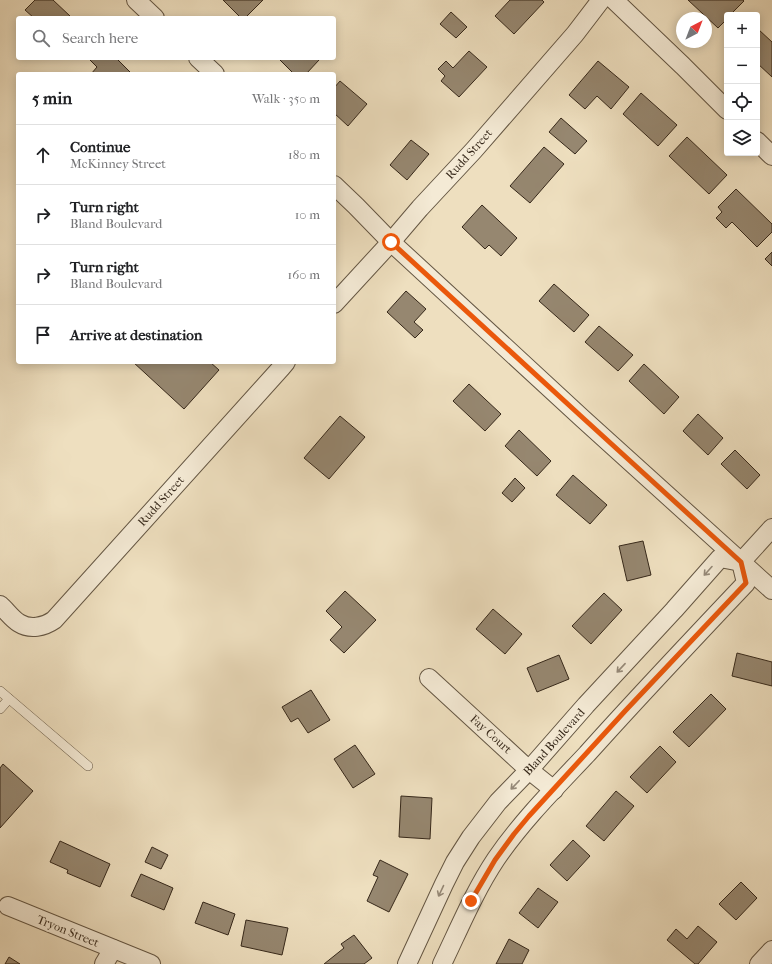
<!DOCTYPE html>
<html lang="en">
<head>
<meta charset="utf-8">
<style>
	body { margin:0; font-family:"IM FELL French Canon",serif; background:#f6f6f6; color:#202124 }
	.controls { position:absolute; right:12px; top:12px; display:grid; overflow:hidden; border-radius:4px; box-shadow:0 2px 10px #0003 }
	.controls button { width:36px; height:36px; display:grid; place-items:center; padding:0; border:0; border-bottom:1px solid #e0e0e0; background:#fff; color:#202124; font:20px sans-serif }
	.compass { position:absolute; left:676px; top:12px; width:36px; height:36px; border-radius:50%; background:#fff; box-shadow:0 2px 10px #0003; rotate:42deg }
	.stop { position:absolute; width:12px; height:12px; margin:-9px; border:3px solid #ea580c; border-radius:50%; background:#fff }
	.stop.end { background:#ea580c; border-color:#fff; box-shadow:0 1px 4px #0008 }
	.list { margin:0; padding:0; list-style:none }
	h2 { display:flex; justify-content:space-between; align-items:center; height:52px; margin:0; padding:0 16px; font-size:17px }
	h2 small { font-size:13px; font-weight:400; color:#757577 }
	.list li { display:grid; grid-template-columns:26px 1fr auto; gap:12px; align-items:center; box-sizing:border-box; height:60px; padding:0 16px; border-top:1px solid #e0e0e0 }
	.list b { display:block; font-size:15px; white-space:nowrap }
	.list p { margin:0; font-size:13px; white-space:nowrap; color:#757577 }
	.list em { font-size:13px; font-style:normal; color:#757577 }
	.icon { flex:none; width:22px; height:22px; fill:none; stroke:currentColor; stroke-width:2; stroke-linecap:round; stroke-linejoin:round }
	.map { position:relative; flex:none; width:772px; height:964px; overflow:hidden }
	.search { position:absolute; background:#fff; box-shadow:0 2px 10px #0003; left:16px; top:16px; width:320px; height:44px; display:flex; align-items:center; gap:10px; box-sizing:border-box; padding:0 14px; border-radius:4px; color:#757577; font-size:15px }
	.panel { position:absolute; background:#fff; box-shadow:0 2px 10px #0003; left:16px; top:72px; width:320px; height:292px; border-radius:4px }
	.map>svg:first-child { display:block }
</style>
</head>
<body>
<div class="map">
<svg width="772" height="964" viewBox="0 0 772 964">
	<rect width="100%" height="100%" fill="#eedfbf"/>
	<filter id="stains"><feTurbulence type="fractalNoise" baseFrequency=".005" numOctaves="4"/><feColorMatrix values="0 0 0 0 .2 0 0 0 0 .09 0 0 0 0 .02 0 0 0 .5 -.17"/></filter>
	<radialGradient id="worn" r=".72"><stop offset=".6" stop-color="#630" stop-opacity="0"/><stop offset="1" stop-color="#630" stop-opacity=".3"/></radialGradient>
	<g fill="#968770" stroke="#36281a">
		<path d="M35 0H53L70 16 68 18H34L25 10Z"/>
		<path d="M223 0H263L245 18H241Z"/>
		<path d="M510 0H542L544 2 514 34 495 16Z"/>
		<path d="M688 0H743L744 1 730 15H727V19L718 28Z"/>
		<path d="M451 12 467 27 456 38 440 24Z"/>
		<path d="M758 29 772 42V77L757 63V31Z"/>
		<path d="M469 51 487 67 459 97 441 81 445 76 438 69 446 61 453 68Z"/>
		<path d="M88 58H116L132 74H91L97 67Z"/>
		<path d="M280 58H317L319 60 306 74H294L279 59Z"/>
		<path d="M598 61 629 87 611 109 597 96 585 109 569 95Z"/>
		<path d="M340 81 367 104 348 126 334 113V88Z"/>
		<path d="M641 93 677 125 658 146 623 114Z"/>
		<path d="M561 118 587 141 575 154 549 132Z"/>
		<path d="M687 137 727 175 709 194 669 156Z"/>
		<path d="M411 140 429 154 407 180 390 165Z"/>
		<path d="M544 147 564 164 530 203 510 186Z"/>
		<path d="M736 189 772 224V232L757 247 732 222 726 228 716 218 722 212 718 207Z"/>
		<path d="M482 205 517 238 501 256 489 245 485 249 462 227Z"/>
		<path d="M772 252V266L765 259Z"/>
		<path d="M554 284 589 315 574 332 539 301Z"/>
		<path d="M406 291 426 309 414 322 423 330 415 338 387 312Z"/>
		<path d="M599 326 633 355 618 371 585 342Z"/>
		<path d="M133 362H210L219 370 184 409Z"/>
		<path d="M644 364 679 397 664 414 629 381Z"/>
		<path d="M469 384 501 414 485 431 453 401Z"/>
		<path d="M698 414 723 438 708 455 683 431Z"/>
		<path d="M340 416 365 437 329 479 304 458Z"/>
		<path d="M519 430 551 461 537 476 505 446Z"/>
		<path d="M735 450 760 475 747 489 721 464Z"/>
		<path d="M573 475 607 505 590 524 556 495Z"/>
		<path d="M515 478 525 488 512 502 502 493Z"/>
		<path d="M643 541 651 575 627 581 619 546Z"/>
		<path d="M345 591 376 620 344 653 330 640 342 627 326 611Z"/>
		<path d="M604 593 622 610 591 644 572 626Z"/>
		<path d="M493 609 522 634 505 654 476 629Z"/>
		<path d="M737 653 772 662V686L732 676Z"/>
		<path d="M559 655 569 679 537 692 527 668Z"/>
		<path d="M311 690 330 720 308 733 298 718 291 722 282 707Z"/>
		<path d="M711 694 726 709 689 747 673 732Z"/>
		<path d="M355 745 375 774 353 788 334 759Z"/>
		<path d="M660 746 676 762 647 793 630 777Z"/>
		<path d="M3 764 33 791 0 828V768Z"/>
		<path d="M616 791 634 806 604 841 586 826Z"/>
		<path d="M401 796 432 798 430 839 399 837Z"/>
		<path d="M573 840 590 856 567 881 550 865Z"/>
		<path d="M60 841 110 864 100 887 67 873 68 870 50 862Z"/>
		<path d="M152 847 168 855 161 869 145 862Z"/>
		<path d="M380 860 408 874 389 912 367 901 378 877 373 875Z"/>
		<path d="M141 874 173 888 164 910 131 896Z"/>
		<path d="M741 882 757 898 736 920 719 904Z"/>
		<path d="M538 888 558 902 538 928 519 913Z"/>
		<path d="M203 902 235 914 228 935 195 923Z"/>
		<path d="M246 920 288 928 282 955 241 946Z"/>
		<path d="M698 926 717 942 698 964H695L667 940 676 929 687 939Z"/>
		<path d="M354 935 372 958 364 964H324L344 948 341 944Z"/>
		<path d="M509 939 529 950 522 964H496Z"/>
		<path d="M9 957 20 964H5Z"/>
	</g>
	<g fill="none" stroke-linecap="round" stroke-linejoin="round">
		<g stroke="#645643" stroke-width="10">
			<g id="lane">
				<path d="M0 691 88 766"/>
				<path d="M0 709 9 699"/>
			</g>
		</g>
		<g stroke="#645643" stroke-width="20">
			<g id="street">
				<path d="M136 0 155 18"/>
				<path d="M614 0 683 66 727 110"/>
				<path d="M198 58 215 74"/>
				<path d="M757 141 772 156"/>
				<path d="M334 185 356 206 391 242 583 419 772 590"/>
				<path d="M334 304 391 242 420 208 474 150 575 34 601 0"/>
				<path d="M741 562 772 528"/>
				<path d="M0 605C6 610 12 619 19 623 30 630 44 627 54 620L281 368 286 362"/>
				<path d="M429 678 529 770 554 790"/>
				<path d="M8 906 151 964"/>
				<path d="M104 964 113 949"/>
				<path d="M407 964 444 884 455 862 471 837 498 802 529 770 586 705 674 610 720 558 741 562"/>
				<path d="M442 964C459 929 474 892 496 859 522 821 555 788 587 754 639 696 692 640 746 583L741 562"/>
				<path d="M759 964 772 950"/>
			</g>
		</g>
		<use href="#lane" stroke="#f4ead5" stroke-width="9"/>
		<use href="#street" stroke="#f4ead5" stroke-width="18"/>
	</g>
	<defs><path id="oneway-shaft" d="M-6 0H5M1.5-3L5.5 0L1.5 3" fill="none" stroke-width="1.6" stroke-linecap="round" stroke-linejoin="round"/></defs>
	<g stroke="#958978">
		<use href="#oneway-shaft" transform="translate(708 571) rotate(132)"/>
		<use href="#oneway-shaft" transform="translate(621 668) rotate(133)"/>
		<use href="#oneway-shaft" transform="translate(515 785) rotate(134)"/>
		<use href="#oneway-shaft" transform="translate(441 891) rotate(115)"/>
	</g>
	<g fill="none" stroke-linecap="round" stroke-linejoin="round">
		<path stroke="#ea580c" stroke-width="5" d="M391 242 583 418 741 562 746 583 626 710 529 816 514 834 495 860 471 901"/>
	</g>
	<g text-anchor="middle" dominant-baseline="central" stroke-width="4" stroke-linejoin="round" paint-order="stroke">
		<g font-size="12" fill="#36281a" stroke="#f4ead5">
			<text transform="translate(469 154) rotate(-48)">Rudd Street</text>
			<text transform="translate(161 501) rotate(-48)">Rudd Street</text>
			<text transform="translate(491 734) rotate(42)">Fay Court</text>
			<text transform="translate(554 742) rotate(-48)">Bland Boulevard</text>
			<text transform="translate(68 931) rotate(22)">Tryon Street</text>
		</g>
	</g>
	<rect width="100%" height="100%" filter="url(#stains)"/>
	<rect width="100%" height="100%" fill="url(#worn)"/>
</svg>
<div class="controls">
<button>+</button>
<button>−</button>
<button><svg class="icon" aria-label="locate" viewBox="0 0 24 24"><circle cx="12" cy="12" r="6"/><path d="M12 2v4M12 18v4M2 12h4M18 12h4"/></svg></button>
<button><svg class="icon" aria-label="layers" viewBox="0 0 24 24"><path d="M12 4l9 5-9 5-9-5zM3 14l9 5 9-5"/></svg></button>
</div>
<svg class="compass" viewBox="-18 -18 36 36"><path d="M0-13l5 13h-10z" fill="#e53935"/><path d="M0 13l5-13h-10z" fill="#757577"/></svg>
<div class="stop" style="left:391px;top:242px"></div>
<div class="stop end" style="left:471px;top:901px"></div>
<div class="search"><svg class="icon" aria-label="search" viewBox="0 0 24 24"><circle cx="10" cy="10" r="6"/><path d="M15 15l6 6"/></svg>Search here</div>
<section class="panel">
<h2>5 min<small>Walk · 350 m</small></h2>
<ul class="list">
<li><svg class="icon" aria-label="ahead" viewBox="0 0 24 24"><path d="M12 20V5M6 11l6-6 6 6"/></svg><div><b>Continue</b><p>McKinney Street</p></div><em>180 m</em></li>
<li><svg class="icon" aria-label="right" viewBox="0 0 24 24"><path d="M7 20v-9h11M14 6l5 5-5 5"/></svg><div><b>Turn right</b><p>Bland Boulevard</p></div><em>10 m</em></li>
<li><svg class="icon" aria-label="right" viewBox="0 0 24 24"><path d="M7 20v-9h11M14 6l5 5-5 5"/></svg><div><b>Turn right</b><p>Bland Boulevard</p></div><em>160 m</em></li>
<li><svg class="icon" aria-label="arrive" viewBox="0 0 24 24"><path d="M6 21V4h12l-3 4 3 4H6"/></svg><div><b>Arrive at destination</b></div></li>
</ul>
</section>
</div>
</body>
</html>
